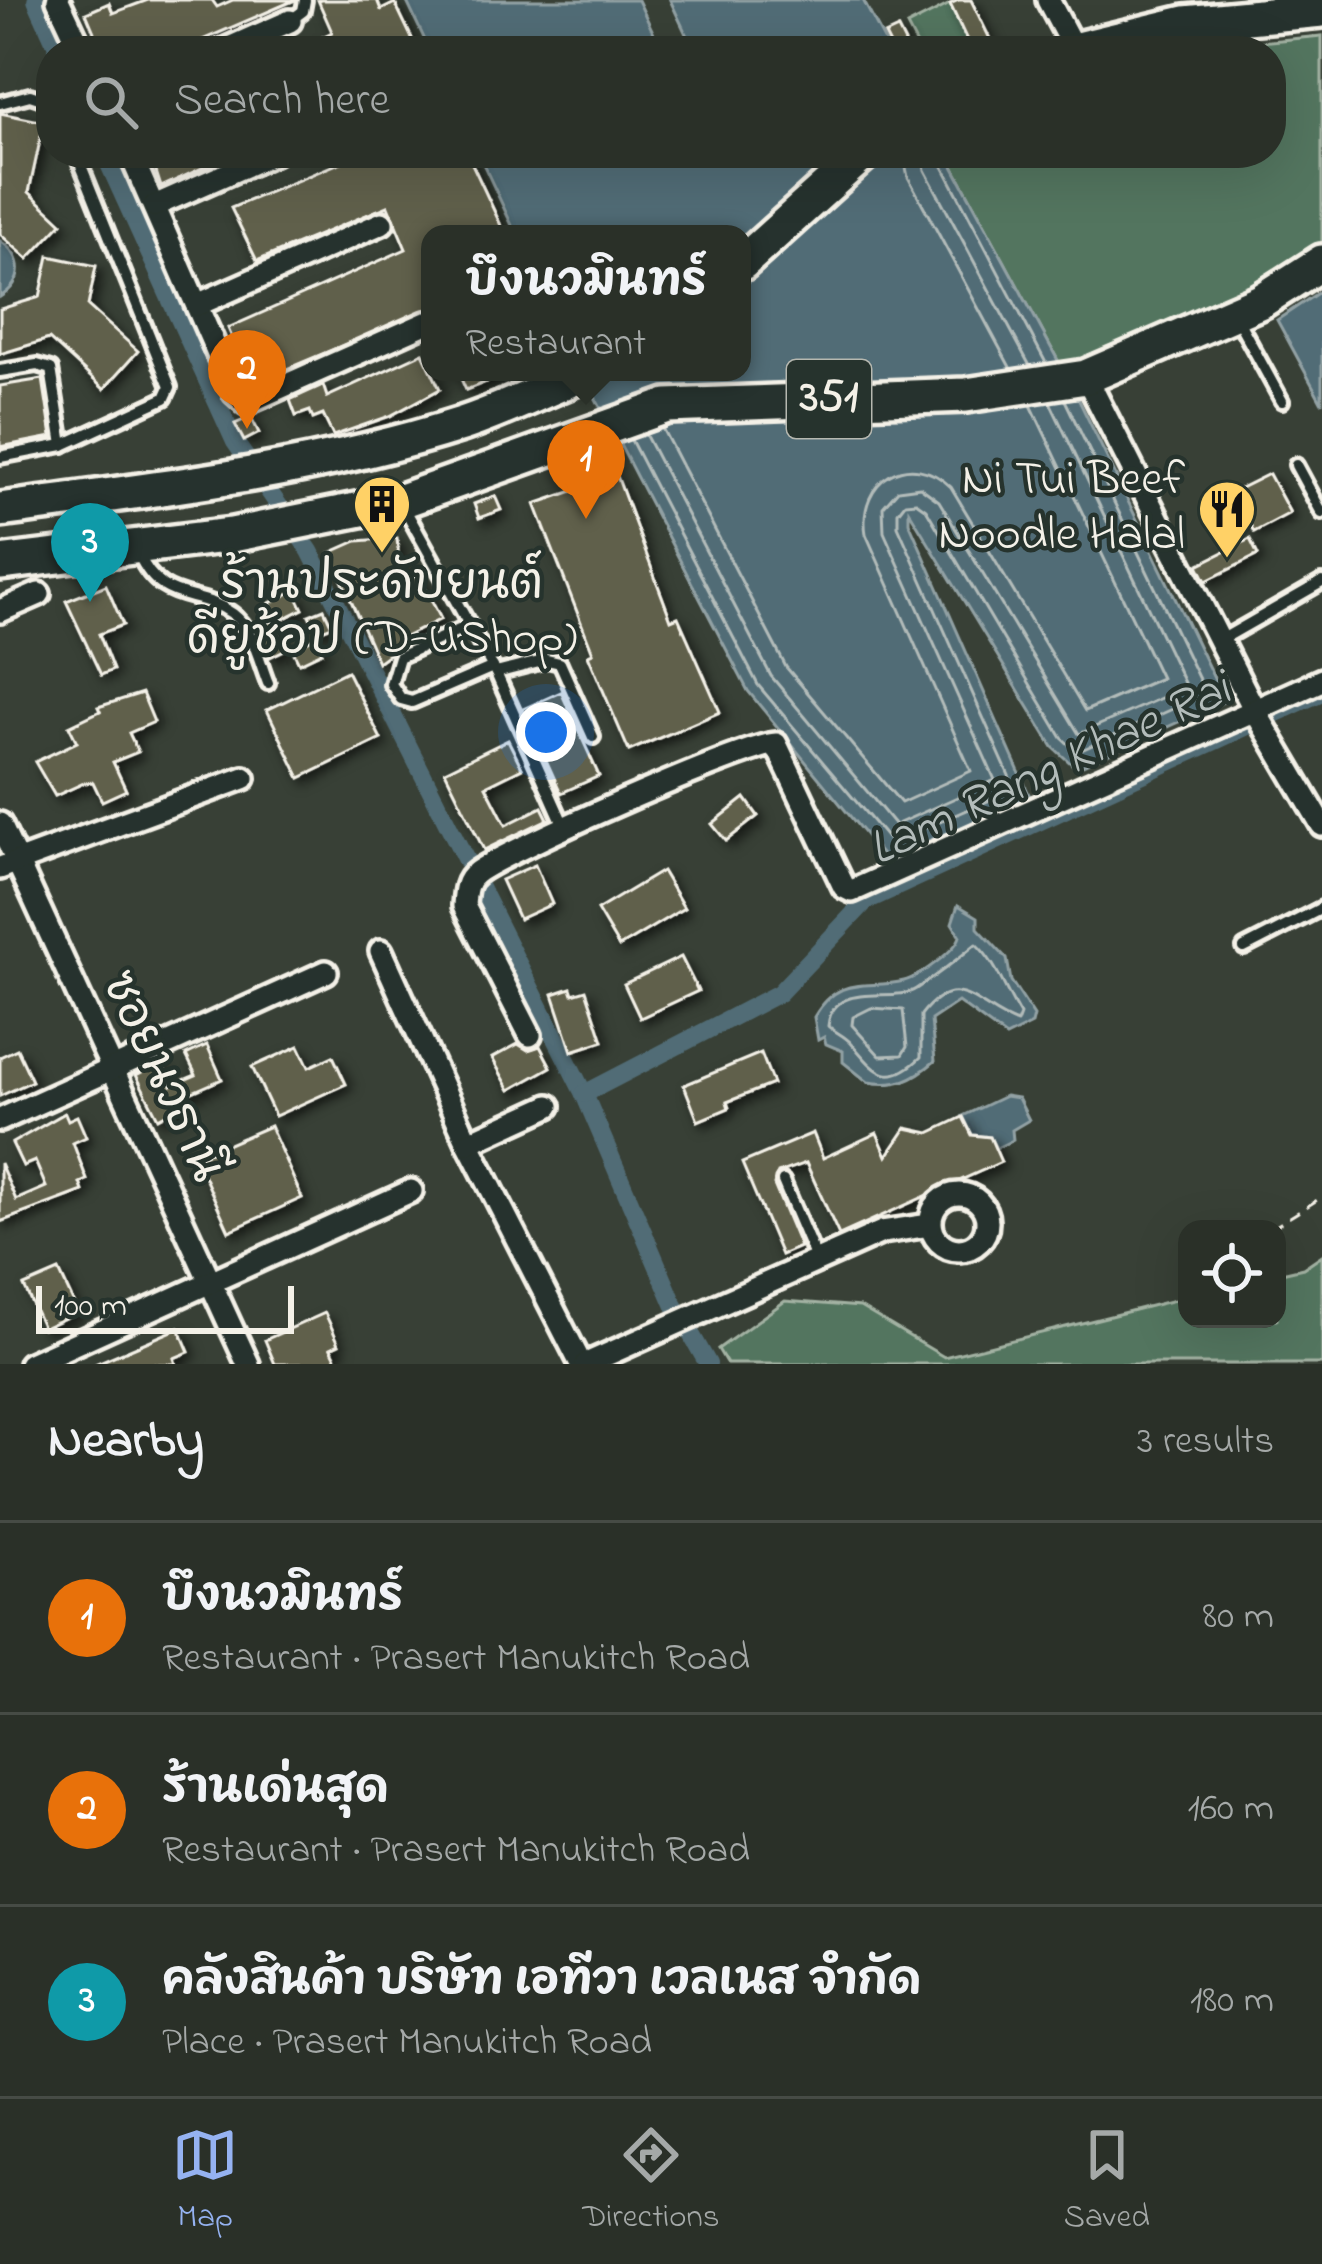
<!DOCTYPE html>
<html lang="en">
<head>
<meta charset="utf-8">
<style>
	body { margin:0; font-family:"Indie Flower","Playpen Sans Thai",sans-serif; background:#363c34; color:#f1f3f6 }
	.controls { position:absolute; right:36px; bottom:36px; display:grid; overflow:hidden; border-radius:24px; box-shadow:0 12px 48px #0002 }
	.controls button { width:108px; height:108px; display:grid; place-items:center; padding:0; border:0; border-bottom:3px solid #464b45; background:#2a3028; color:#f1f3f6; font:60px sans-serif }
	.scale { position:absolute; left:36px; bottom:30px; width:258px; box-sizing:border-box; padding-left:12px; border:6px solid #f4f1e8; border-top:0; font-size:33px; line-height:42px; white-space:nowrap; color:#f4f1e8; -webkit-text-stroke:9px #26332d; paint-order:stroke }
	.you { position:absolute; left:546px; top:732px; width:42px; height:42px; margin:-30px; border:9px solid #fff; border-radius:50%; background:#1a73e8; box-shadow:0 0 0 18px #1a73e833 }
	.badge { display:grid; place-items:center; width:78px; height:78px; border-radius:50%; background:#95b2f1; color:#fff; font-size:39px; font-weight:700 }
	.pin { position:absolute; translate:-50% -99px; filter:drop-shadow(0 3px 6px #0008) }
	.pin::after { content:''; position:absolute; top:63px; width:42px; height:36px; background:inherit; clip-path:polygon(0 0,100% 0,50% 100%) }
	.popup { position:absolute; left:421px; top:225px; width:330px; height:156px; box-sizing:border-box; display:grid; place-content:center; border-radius:24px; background:#2a3028; filter:drop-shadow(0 3px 9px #0005); font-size:39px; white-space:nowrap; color:#a5a9a8 }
	.popup b { font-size:45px; color:#f1f3f6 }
	.popup::after { content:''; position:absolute; left:50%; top:100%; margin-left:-24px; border:24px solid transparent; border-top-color:#2a3028 }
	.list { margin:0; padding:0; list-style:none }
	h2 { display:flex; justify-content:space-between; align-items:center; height:156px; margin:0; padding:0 48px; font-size:51px }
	h2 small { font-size:39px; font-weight:400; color:#a5a9a8 }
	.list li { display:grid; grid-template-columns:78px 1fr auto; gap:36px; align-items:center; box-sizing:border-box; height:192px; padding:0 48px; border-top:3px solid #464b45 }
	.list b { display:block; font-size:45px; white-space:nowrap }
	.list p { margin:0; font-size:39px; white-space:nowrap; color:#a5a9a8 }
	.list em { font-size:39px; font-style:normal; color:#a5a9a8 }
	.icon { flex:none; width:66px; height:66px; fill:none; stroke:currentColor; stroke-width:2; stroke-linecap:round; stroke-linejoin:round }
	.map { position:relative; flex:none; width:1322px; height:1364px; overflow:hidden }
	.search { position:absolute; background:#2a3028; box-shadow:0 12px 48px #0002; left:36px; right:36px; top:36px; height:132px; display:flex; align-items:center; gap:30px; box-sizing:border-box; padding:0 42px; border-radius:48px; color:#a5a9a8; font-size:45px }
	.sheet { height:732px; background:#2a3028 }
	nav { display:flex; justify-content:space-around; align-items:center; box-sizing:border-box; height:168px; border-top:3px solid #464b45; background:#2a3028; font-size:33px; color:#a5a9a8 }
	nav a { display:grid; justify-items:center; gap:6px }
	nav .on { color:#95b2f1 }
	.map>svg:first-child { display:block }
</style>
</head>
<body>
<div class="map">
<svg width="1322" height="1364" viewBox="0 0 1322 1364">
	<defs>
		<filter id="shadow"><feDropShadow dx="5.5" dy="5.5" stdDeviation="6" flood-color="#0009"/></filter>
	</defs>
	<rect width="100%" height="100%" fill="#384036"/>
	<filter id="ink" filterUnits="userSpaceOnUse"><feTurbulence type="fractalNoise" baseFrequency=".00833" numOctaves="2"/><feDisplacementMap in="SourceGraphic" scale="24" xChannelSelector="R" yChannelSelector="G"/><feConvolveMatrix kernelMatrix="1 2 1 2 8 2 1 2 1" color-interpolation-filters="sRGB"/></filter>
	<g filter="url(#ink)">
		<g fill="#52745e" stroke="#a3b2a3" stroke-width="3">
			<path d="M950 4 972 51H920L907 26Z"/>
			<path d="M1322 36V276L1256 323 1074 390 946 153H1271V51H1166Z"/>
			<path d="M1322 1255V1364H727L718 1349 785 1301 860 1307 944 1357 1187 1297V1319H1277V1274L1303 1268Z"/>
		</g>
		<g fill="#516c76" stroke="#92a1a4" stroke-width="3">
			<path d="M406 0H638L662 51H430Z"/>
			<path d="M670 0H863L890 51H694Z"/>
			<path d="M478 153H946L1074 390 1225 701 1076 768 1053 747 909 511V522L1031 799 885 859 748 691 582 372H742V234H516Z"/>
			<path d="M0 241C24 256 25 282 0 297Z"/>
			<path d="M1322 290V403L1277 320Z"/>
			<path d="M958 905 978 917V928L1007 959 1011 981 1034 1016 1032 1024 1006 1037 958 1002 931 1020 935 1061C913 1080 897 1087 868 1082L843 1062V1051L826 1044 824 1037 818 1040 814 1017C840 973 867 990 904 981 917 978 957 950 960 936L952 923Z"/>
			<path d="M1005 1096 1018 1098 1029 1120 1012 1130 1013 1140 996 1148 990 1137 972 1135 963 1116Z"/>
		</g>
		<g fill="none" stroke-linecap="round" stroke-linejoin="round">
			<g stroke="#b3bcba" stroke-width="3">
				<path d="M903 153 908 177 1011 369"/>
				<path d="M921 153 925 170 1030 366"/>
				<path d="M936 153 1046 363"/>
				<path d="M662 428 786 667 901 803 971 771 866 534C857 480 910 447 951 487L1085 711 1161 678 1031 405"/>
				<path d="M645 434 771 676 895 825 995 780 884 532 883 507 898 490 920 487 939 501 1079 734 1186 687 1050 402"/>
				<path d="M631 440 758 685 891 843 1015 789 898 526V512L905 503 916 502 926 509 1062 738 1077 752 1206 694 1065 400"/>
				<path d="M976 944C997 963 1005 991 1020 1015L1017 1023C978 1010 958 967 921 1015V1057C885 1092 873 1067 851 1043 845 1036 835 1032 828 1026 832 979 894 1004 916 989 937 975 958 959 976 944Z"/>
				<path d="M871 1008 903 1010 907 1047 902 1055 880 1056 852 1025 853 1017Z"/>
			</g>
			<g stroke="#516c76" stroke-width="18">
				<path d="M36 0 59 51"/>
				<path d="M104 153 235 442 310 551 584 1094 674 1304 708 1364"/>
				<path d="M584 1094 779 993 866 901 1322 692"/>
			</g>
		</g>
		<g fill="#61604c" stroke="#f4f1e8" stroke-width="3" filter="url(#shadow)">
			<path d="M148 0H212L217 7 233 0H295L177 51H102L86 13 109 3 113 13Z"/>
			<path d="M318 0H377L381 10 395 3 418 51H323L318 39 332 32Z"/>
			<path d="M959 0H971L996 51H972L950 4Z"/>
			<path d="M898 29 909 51H893L885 35Z"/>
			<path d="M0 113 44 122 29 192 62 223 28 259 0 234Z"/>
			<path d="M150 153H234L161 187Z"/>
			<path d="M363 153H467L505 234H430V309L251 384 228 328 406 249 388 206 257 261 231 208Z"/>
			<path d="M49 256 96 266 88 306 138 351 104 389 49 339 0 354V309L40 297Z"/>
			<path d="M423 353 440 389 390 416 333 436 323 415 313 419 310 411 296 416 290 400 323 385 327 397Z"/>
			<path d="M458 372H509V373L466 390Z"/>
			<path d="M43 379 52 437 0 447V386Z"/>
			<path d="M251 417 259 433 244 441 235 424Z"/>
			<path d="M1269 474 1290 513 1254 532 1233 492Z"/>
			<path d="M617 476 671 620 678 617 720 712 629 751 588 655 593 653 535 504Z"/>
			<path d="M495 496 501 510 479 518 474 504Z"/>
			<path d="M397 538 401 584 418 575 441 619 399 640 401 645 378 662 330 553 357 541Z"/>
			<path d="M1250 539 1258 555 1206 581 1198 565Z"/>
			<path d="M106 585 123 625 99 634 113 670 101 675 66 601Z"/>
			<path d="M294 591 303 609 279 621 270 603Z"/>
			<path d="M324 609 332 626 317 632 309 615Z"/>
			<path d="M273 621 286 649 270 657 257 628Z"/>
			<path d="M315 638 322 652 299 663 292 649Z"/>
			<path d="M347 671 381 739 300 778 267 710Z"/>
			<path d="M561 692 599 776 561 793 523 709Z"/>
			<path d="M142 693 154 722 129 733 138 752 113 762 126 790 102 801 93 782 84 783 55 796 35 762 77 742 69 726 100 711 98 707Z"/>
			<path d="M508 740 522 768 486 786 506 825 542 807 548 819 484 850 445 771Z"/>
			<path d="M745 798 758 816 726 841 712 824Z"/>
			<path d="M535 865 552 904 519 919 501 880Z"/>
			<path d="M662 871 684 908 619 947 597 910Z"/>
			<path d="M681 957 698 991 640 1018 624 984Z"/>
			<path d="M571 988 573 994 586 990 603 1041 572 1051 553 994Z"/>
			<path d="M518 1044 528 1050 540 1046 551 1067 510 1090 492 1058Z"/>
			<path d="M207 1045 222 1079 179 1098 182 1105 158 1118 136 1075 161 1063 172 1085 196 1075 186 1055Z"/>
			<path d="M299 1046 309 1067 333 1056 346 1084 275 1116 252 1067Z"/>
			<path d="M17 1049 32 1081 0 1096V1057Z"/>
			<path d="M761 1053 773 1084 727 1102 729 1108 698 1121 684 1085Z"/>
			<path d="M65 1113 68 1120 77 1116 86 1137 73 1143 87 1180 80 1183 83 1191 0 1222V1163L16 1200 46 1187 35 1161 23 1166 12 1143Z"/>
			<path d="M963 1117 972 1135 990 1137 1001 1162 839 1235 806 1163 778 1173 774 1185 800 1247 781 1255 742 1163 813 1133 823 1158 877 1133 887 1156 906 1128 929 1133Z"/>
			<path d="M270 1126 302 1198 229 1231 196 1158Z"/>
			<path d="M59 1271 78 1312 43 1328 24 1286Z"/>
			<path d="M325 1313 339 1344 331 1348 339 1364H275L265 1340Z"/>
			<path d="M179 1328 189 1352 174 1358 176 1364H95Z"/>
		</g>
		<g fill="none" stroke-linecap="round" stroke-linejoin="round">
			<g stroke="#f4f1e8" stroke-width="20">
				<g id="service">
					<path d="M291 20 303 11 305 0"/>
					<path d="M0 103 30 95 51 102"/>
					<path d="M1235 315 1282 401"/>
					<path d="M0 371 37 365 51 369 63 445"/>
					<path d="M0 457 63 445 165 398 170 387 76 153"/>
					<path d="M1296 465 1322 513"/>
					<path d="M402 504 496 673 565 828"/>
					<path d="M138 553C162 607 196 587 233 614 253 629 259 661 268 683"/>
					<path d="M470 625 399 657 391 684 401 699 412 702 493 667"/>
					<path d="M1219 641 1322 582"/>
					<path d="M496 673 547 660 560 663 593 737"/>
					<path d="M1244 948 1322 908"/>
					<path d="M783 1181 817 1261"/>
				</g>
			</g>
			<g stroke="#f4f1e8" stroke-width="30">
				<g id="minor">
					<path d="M58 0 82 51"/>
					<path d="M1048 0 1074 49"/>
					<path d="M222 51 290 21"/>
					<path d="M130 153 235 393 246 403 426 323"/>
					<path d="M154 206 274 153"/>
					<path d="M197 305 382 223"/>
					<path d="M1086 377 1255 711 1322 825"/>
					<path d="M0 611 39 594"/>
					<path d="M0 824 248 1364"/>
					<path d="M0 868 244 778"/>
					<path d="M381 951 468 1143 581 1364"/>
					<path d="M530 1035 464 906C465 893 465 881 476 873 502 852 747 744 776 744L844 887 852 891 1322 680"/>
					<path d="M0 1120 326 972"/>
					<path d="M468 1143 549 1106"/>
					<circle cx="959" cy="1222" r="28"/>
					<path d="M30 1364 411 1191"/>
					<path d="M586 1364 882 1232 930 1225"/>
				</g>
			</g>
			<g stroke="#f4f1e8" stroke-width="42">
				<g id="primary">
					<path d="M1069 51 1185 23 1322 10"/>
					<path d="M742 263 864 153"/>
					<path d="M0 510C156 489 311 472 462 424 505 410 547 388 590 372"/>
					<path d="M0 563 232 535 401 501 667 406 966 395 1086 377 1261 301 1322 262"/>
				</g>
			</g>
			<path stroke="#f4f1e8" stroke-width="3" stroke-dasharray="12 9" stroke-linecap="butt" d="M1271 1229 1322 1197"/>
			<use href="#service" stroke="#26332d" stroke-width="10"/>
			<use href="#minor" stroke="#26332d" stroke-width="21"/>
			<use href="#primary" stroke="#26332d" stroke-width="33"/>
		</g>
	</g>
	<defs>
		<g id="building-pin" transform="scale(3)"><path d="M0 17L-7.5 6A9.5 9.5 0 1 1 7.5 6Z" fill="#ffd166" stroke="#26332d"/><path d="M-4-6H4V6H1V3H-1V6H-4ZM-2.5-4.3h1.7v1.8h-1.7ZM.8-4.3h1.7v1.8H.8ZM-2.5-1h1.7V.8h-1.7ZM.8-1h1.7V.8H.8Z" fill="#111"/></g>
		<g id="restaurant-pin" transform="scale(3)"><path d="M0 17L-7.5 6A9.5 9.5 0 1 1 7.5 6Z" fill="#ffd166" stroke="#26332d"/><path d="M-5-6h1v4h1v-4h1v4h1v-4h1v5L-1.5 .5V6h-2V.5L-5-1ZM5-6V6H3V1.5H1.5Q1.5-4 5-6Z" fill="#111"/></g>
	</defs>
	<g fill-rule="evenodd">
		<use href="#building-pin" x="382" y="504"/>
		<use href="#restaurant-pin" x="1227" y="509"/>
	</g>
	<g text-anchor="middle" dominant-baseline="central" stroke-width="9" stroke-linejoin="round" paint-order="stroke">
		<rect fill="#26332d" stroke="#b6b8b0" stroke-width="3" x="787" y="360" width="84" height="78" rx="9"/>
		<g font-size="45" font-weight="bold" fill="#f4f1e8">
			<text x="829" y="399">351</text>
		</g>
		<g font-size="48" fill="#f4f1e8" stroke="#26332d" text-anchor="end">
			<text x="1185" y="481">Ni Tui Beef<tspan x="1185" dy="55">Noodle Halal</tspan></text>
			<text x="382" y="585" text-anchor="middle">ร้านประดับยนต์<tspan x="382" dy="55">ดียูช้อป (D-UShop)</tspan></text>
		</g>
		<g font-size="48" fill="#f4f1e8" stroke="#26332d">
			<text transform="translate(161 1077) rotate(65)">ซอยนวธานี</text>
		</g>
		<g font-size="51" font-style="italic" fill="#b3bcba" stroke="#26332d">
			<text transform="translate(1050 771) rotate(-25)">Lam Rang Khae Rai</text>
		</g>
	</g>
</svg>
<div class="controls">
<button><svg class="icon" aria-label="locate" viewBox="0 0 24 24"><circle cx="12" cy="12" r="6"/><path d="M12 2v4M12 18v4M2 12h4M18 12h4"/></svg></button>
</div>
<div class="scale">100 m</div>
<div class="you"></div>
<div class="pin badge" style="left:586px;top:519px;background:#e8710a">1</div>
<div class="popup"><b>บึงนวมินทร์</b>Restaurant</div>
<div class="pin badge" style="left:247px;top:429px;background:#e8710a">2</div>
<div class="pin badge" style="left:90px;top:602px;background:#0f9aa8">3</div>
<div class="search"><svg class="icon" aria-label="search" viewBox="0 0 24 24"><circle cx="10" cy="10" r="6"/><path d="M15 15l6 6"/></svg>Search here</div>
</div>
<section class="sheet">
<h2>Nearby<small>3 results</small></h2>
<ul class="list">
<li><span class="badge" style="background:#e8710a">1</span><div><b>บึงนวมินทร์</b><p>Restaurant · Prasert Manukitch Road</p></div><em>80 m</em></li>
<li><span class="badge" style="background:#e8710a">2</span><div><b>ร้านเด่นสุด</b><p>Restaurant · Prasert Manukitch Road</p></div><em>160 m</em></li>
<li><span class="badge" style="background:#0f9aa8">3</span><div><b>คลังสินค้า บริษัท เอทีวา เวลเนส จำกัด</b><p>Place · Prasert Manukitch Road</p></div><em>180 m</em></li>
</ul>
</section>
<nav>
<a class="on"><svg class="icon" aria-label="map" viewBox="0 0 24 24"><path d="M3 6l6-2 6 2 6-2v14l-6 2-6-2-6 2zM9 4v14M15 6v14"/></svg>Map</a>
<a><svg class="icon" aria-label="directions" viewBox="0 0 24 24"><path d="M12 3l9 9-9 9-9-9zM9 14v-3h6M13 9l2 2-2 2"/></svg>Directions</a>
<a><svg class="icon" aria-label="saved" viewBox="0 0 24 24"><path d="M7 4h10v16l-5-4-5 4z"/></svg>Saved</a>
</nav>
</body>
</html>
